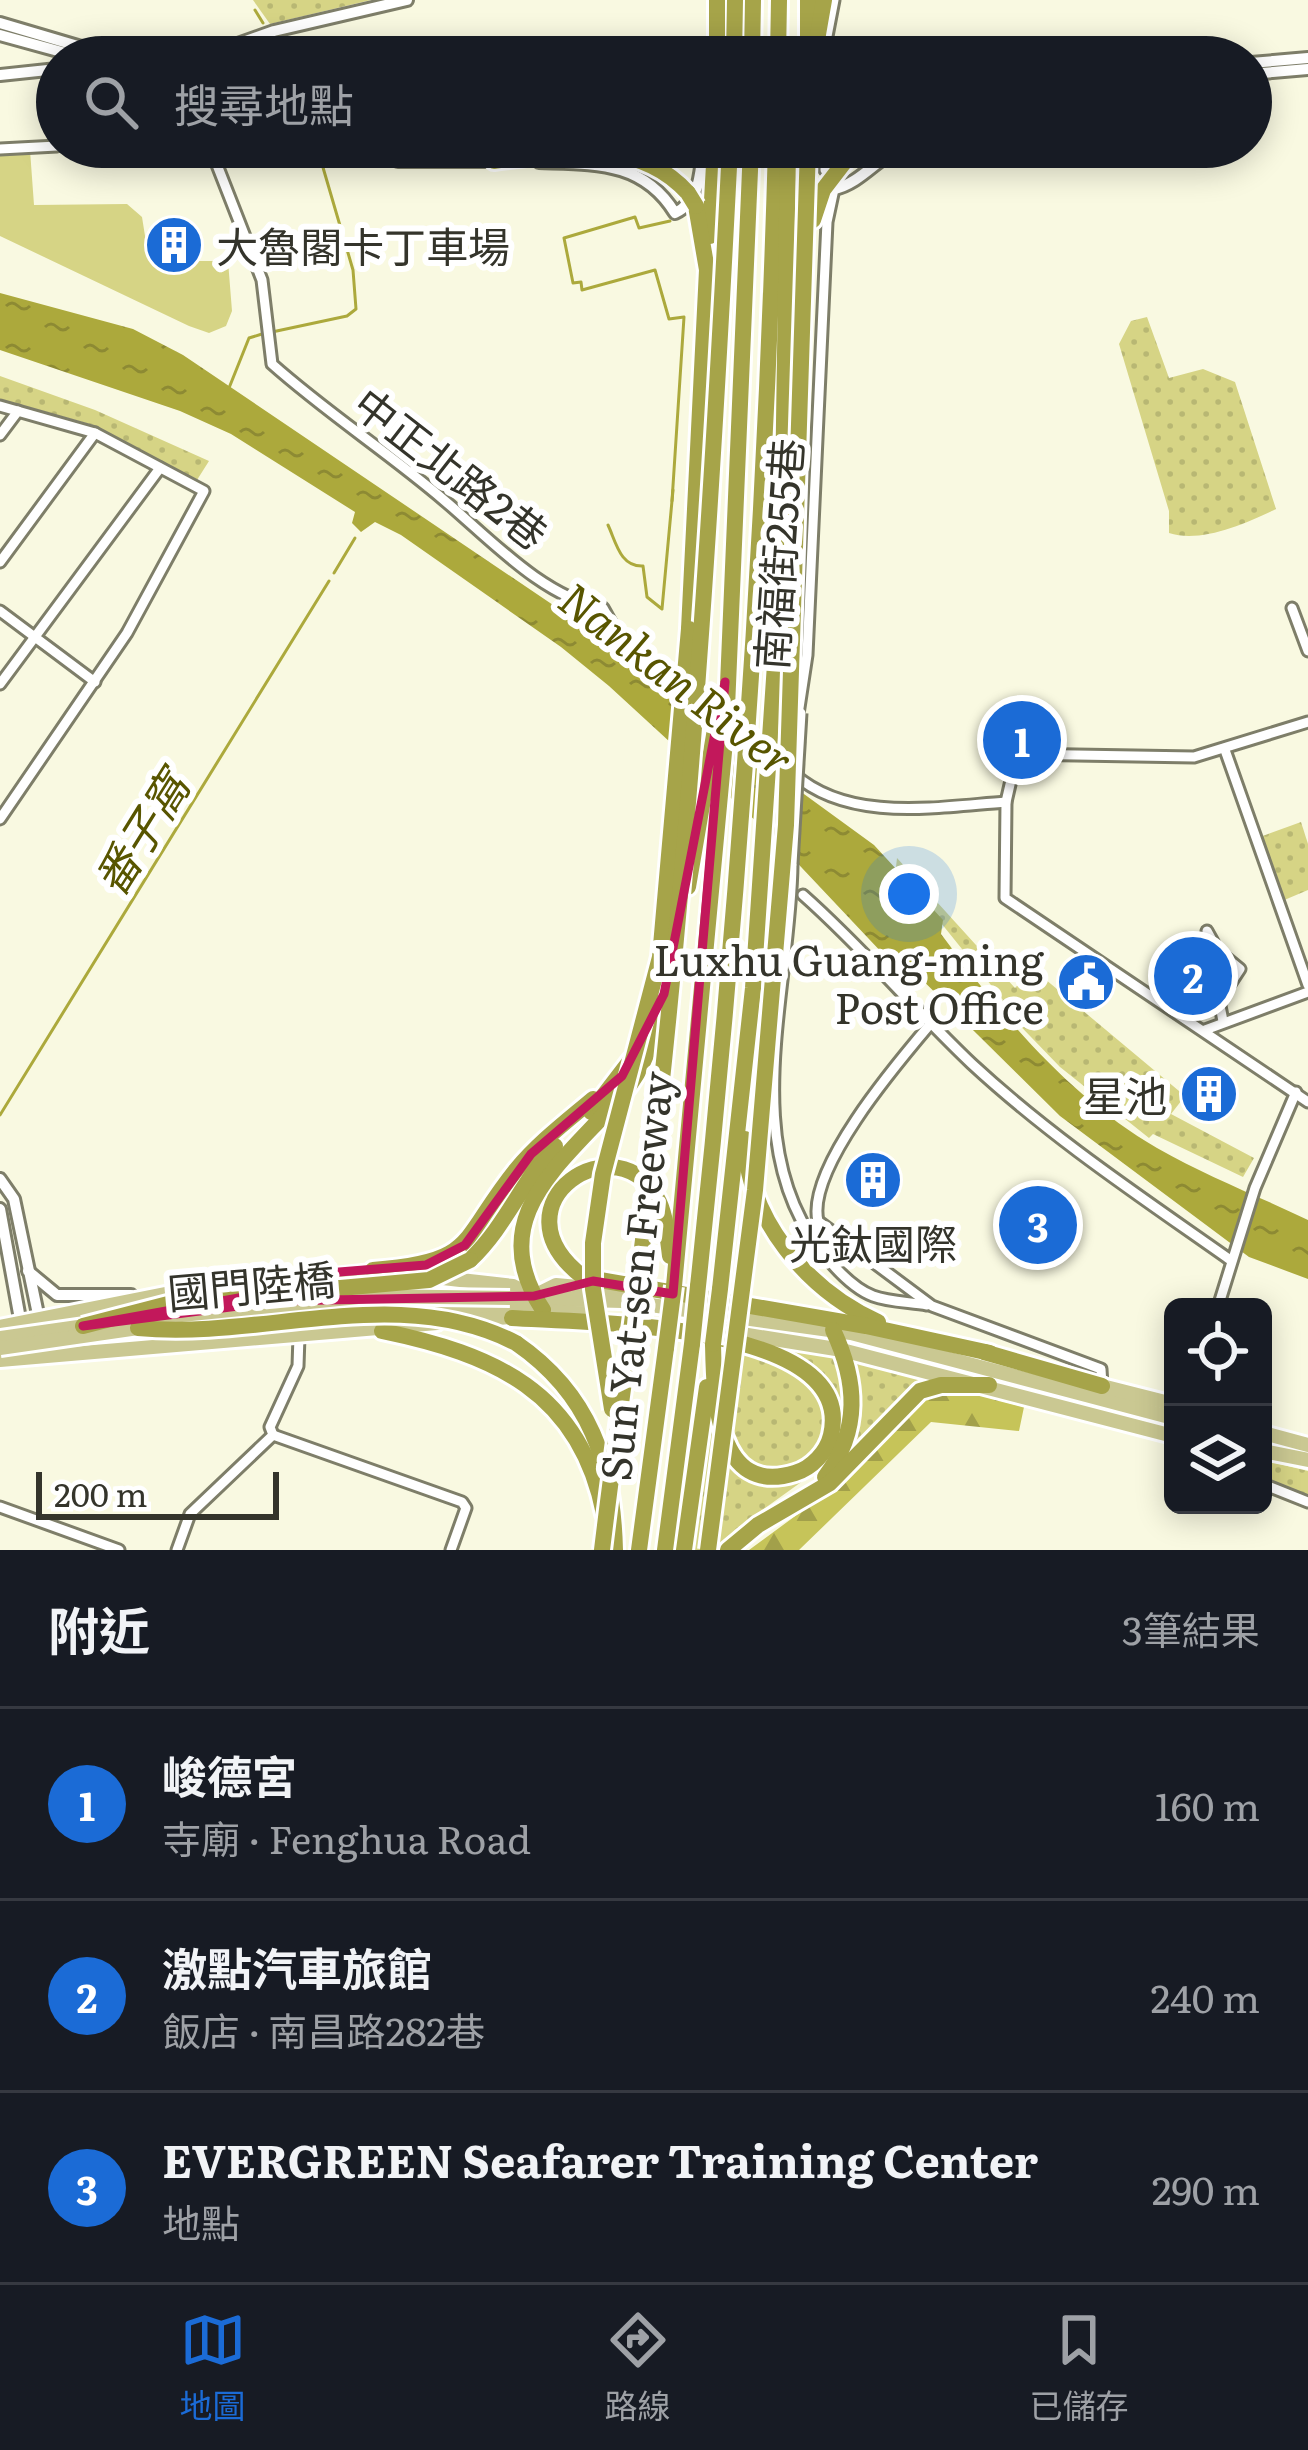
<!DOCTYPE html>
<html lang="zh-TW">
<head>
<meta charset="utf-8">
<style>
	body { margin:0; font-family:Literata,"Noto Sans TC",serif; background:#242831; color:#f1f3f6 }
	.controls { position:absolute; right:36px; bottom:36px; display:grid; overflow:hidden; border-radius:18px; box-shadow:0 6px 30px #0003 }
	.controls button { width:108px; height:108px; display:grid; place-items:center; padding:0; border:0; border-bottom:3px solid #363941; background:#171b24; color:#f1f3f6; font:60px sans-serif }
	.scale { position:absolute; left:36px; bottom:30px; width:243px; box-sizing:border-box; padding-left:12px; border:6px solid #34342b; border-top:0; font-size:33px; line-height:42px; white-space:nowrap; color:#34342b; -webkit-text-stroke:9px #fff; paint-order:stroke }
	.you { position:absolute; left:909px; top:894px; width:42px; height:42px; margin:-30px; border:9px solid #fff; border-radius:50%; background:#1a73e8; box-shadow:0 0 0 18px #1a73e833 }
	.badge { display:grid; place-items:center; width:78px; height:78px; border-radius:50%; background:#1b6bd6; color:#fff; font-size:39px; font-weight:700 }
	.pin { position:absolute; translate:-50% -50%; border:6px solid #fff; box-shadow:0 3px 12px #0006 }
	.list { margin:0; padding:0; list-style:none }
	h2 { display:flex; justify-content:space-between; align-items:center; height:156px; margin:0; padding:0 48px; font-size:51px }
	h2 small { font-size:39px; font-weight:400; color:#9ea1a6 }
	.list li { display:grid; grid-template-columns:78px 1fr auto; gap:36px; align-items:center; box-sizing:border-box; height:192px; padding:0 48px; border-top:3px solid #363941 }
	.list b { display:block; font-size:45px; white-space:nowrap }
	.list p { margin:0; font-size:39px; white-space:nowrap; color:#9ea1a6 }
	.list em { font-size:39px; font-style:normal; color:#9ea1a6 }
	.icon { flex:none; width:66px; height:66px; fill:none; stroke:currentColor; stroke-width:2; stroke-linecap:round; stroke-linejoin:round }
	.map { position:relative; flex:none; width:1308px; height:1550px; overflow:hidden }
	.search { position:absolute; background:#171b24; box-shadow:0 6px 30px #0003; left:36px; right:36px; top:36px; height:132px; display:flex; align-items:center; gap:30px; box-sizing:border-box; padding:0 42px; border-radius:66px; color:#9ea1a6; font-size:45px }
	.sheet { height:732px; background:#171b24 }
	nav { display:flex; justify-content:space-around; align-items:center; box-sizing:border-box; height:168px; border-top:3px solid #363941; background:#171b24; font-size:33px; color:#9ea1a6 }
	nav a { display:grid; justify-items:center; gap:6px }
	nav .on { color:#1b6bd6 }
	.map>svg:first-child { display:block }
</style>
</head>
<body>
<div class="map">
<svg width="1308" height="1550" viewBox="0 0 1308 1550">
	<defs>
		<pattern id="grass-dots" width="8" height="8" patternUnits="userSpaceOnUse" patternTransform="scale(3)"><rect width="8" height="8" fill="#d6d485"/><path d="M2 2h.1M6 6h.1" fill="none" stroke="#b8b773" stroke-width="1.8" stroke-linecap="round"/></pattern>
		<pattern id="forest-firs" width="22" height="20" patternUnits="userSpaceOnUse" patternTransform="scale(3)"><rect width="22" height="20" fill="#c6c459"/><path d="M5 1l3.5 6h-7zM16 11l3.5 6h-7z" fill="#a2a04a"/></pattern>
		<pattern id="water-ripples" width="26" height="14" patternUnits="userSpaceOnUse" patternTransform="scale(3)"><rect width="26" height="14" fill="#aca93c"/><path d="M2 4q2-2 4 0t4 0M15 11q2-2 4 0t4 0" fill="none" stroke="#8d8a33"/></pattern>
	</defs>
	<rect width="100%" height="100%" fill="#f9f9e1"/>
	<g fill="url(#grass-dots)">
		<path d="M253 0H371L270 24Z"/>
		<path d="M1147 317 1169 378 1203 369 1235 382 1276 509C1243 525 1200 543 1169 533V511L1119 344 1131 321Z"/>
		<path d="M0 376 95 410 209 461 197 480 191 479 93 425 0 399Z"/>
		<path d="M1301 822 1308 844V890L1282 901 1260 837Z"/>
		<path d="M897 858 1015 988 1033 969 1185 1096 1171 1114 1254 1158 1243 1177 1153 1134 1149 1138 1060 1067 1000 1005 1003 1000 896 867Z"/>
		<path d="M721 1343C742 1350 775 1354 793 1368 861 1420 811 1498 743 1458L722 1412Z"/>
		<path d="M788 1347 838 1359 846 1409 837 1436C844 1377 813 1380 788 1347Z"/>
		<path d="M856 1361 942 1380C901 1391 879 1422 851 1453L861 1414Z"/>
		<path d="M709 1406 727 1458 742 1471 818 1470 736 1529 718 1550H690Z"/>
		<path d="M1263 1460 1308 1471V1495L1263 1479Z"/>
	</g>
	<path fill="url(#forest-firs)" d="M964 1391 1024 1407 1019 1431 931 1422 799 1550H749L828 1492 928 1393Z"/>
	<path fill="#d6d485" d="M30 150 34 205 127 204 142 217 149 261H228L232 311 226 326 209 333 189 326 0 236V153Z"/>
	<path fill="url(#water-ripples)" d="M0 293 133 329 183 355 590 630 642 676 874 845 943 920 941 934C1000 1014 1070 1098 1157 1148 1206 1176 1258 1196 1308 1220V1279L1249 1257 1060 1116 894 952 885 956 769 833 609 686 561 647 401 535 375 522 361 532 352 523 355 512 231 434 180 411 0 350Z"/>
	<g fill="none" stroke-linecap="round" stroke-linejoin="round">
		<g stroke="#aca93c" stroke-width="3">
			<path d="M255 10 263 23"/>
			<path d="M277 39 303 57"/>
			<path d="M670 221 639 228 635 217 564 238 573 283 581 282 582 290 655 270 669 319 684 317 672 501"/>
			<path d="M272 332 347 316 356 309 353 270 317 147"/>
			<path d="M229 388 249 338 262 334"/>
			<path d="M608 525C616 542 620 567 643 566L647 597 662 609 673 490"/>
			<path d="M334 573 355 538"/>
			<path d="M0 1115 329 581"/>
		</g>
		<path stroke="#d2d2bd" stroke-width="9" stroke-dasharray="9 4.5" stroke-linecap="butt" d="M698 705 766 756"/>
		<g stroke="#7e7e69" stroke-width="15">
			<g id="minor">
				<path d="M823 57 834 0"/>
				<path d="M210 147 262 280 272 364C327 413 389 453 445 501 490 539 544 598 603 608L622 642 666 681"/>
				<path d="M0 149 57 146"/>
				<path d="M825 170 826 147"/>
				<path d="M0 406 95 433 204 491 127 633 0 819"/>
				<path d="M0 435 18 411"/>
				<path d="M0 562 95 433"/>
				<path d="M1292 608 1308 651"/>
				<path d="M0 611 95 682"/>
				<path d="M0 684 160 468"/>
				<path d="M797 721 807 655 827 222 834 189"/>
				<path d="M1308 722 1194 757 1017 754 1006 802 1005 898 1308 1102"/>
				<path d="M1225 750 1308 985"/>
				<path d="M794 774C849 823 937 807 1006 802"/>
				<path d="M792 864C791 987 737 1140 819 1248 832 1265 852 1288 873 1296 889 1302 910 1302 927 1305"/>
				<path d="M803 895C863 948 914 1009 972 1064 1052 1138 1141 1197 1229 1259"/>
				<path d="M1207 931 1218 951 1240 969 1219 1001 1223 1021"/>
				<path d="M932 1022C899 1061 806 1169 818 1221L932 1306 1101 1369 1102 1386"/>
				<path d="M1205 1030 1308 992"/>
				<path d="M1218 1307 1255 1188 1296 1092"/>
				<path d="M273 1435 462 1502 466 1508 451 1550"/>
				<path d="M1263 1484 1308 1502"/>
				<path d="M0 1507 119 1550"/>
				<path d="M177 1550 190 1514 273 1435 270 1427 298 1366 299 1336"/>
			</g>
		</g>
		<g stroke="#7e7e69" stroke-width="16">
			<g id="tertiary">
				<path d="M0 23 115 57"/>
				<path d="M0 35 80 57"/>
				<path d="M201 57 274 31 407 0"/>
				<path d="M1251 63 1308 58"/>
				<path d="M1251 74 1308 69"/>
				<path d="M0 75 57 69"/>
				<path d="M358 147 398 161H496"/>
				<path d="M377 147H437"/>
				<path d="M539 162C595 164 643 161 675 213 700 201 701 172 703 147"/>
				<path d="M834 189C859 184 877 159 901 147"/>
				<path d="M0 1179 14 1199 39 1319"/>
				<path d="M0 1209 22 1330"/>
				<path d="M28 1271 57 1295H131"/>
			</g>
		</g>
		<g stroke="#fff" stroke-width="20">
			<g id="primary">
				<path d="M434 1277 513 1286 529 1294"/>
				<path d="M538 1294 556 1285 622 1291"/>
				<path d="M510 1298 622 1301 851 1333 1173 1418"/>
				<path d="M376 1308 449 1306 593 1314"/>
				<path d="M466 1321 521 1316"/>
				<path d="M173 1323 330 1310"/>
				<path d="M0 1327 170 1293 382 1271"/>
				<path d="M705 1328 842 1350 1173 1436"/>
				<path d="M0 1360 437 1323"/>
				<path d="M1102 1386 1173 1404"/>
				<path d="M1263 1433 1308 1445"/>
				<path d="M1263 1451 1308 1460"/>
			</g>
		</g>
		<g stroke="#fff" stroke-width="22">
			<g id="motorway">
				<path d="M717 0V57"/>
				<path d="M808 50V0"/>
				<path d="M734 57 735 0"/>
				<path d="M752 57 753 0"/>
				<path d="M778 57 779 0"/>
				<path d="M814 57 824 0"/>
				<path d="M494 161C562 153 637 136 688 193"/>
				<path d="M813 220 823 190 856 147"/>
				<path d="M710 236 715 147"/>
				<path d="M689 629 707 270 696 206"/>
				<path d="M688 887 720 700"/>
				<path d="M591 1112 630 1061"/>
				<path d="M745 1139C747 1219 807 1290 878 1322"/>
				<path d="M670 1256C668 1240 666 1217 659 1202 620 1117 488 1204 583 1277L866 1326 990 1353"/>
				<path d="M470 1260C506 1226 522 1181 555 1146"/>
				<path d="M373 1270C478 1262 459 1241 516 1170 538 1143 567 1121 593 1099"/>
				<path d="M674 1286 726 731 751 147"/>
				<path d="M698 1286C739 907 765 528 776 147"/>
				<path d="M720 1289 753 988 782 561 788 147"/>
				<path d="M543 1310C476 1208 581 1152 631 1083 650 1057 658 1019 665 988"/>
				<path d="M512 1318C582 1323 858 1321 831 1435 827 1452 812 1468 795 1473 715 1498 714 1394 713 1344"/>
				<path d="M382 1331C493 1354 580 1391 604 1514"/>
				<path d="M516 1343C590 1394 613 1463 615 1550"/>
				<path d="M984 1352 1102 1386"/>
				<path d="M825 1477C861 1430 857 1381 833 1330"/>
				<path d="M639 1550 666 1348"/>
				<path d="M665 1550 692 1344"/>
				<path d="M684 1550 707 1387"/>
				<path d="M728 1550 758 1525 830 1483 920 1391 941 1385H989"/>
			</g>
		</g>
		<use href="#minor" stroke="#fff" stroke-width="9"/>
		<use href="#tertiary" stroke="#fff" stroke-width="10"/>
		<use href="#primary" stroke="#cac892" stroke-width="14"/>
		<use href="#motorway" stroke="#a6a449" stroke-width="16"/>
		<g stroke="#7e7e69" stroke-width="15" stroke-linecap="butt">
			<path id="minor-bridge" d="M792 864 801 713"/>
		</g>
		<g stroke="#fff" stroke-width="20" stroke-linecap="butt">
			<g id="primary-bridge">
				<path d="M132 1320 368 1296 510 1298"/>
				<path d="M0 1338 92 1325"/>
				<path d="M0 1348 138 1328"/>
			</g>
		</g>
		<g stroke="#fff" stroke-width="22" stroke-linecap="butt">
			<g id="motorway-bridge">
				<path d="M688 193 696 206"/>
				<path d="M83 1326 172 1303 429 1280 470 1260"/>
				<path d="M138 1328C264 1340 398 1282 516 1343"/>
				<path d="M692 1344 698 1286"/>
				<path d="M713 1344 720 1289"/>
				<path d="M666 1348 674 1286"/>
				<path d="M612 1409 593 1289V1243L603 1174 660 957 689 629"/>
				<path d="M602 1550C620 1400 644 1250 660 1099 694 782 714 465 730 147"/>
				<path d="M708 1550 755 1190 786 825 808 147"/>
			</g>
		</g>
		<use href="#minor-bridge" stroke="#fff" stroke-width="9"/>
		<use href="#primary-bridge" stroke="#cac892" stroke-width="14"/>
		<use href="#motorway-bridge" stroke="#a6a449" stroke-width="16"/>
	</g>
	<path fill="none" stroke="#c2185b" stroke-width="9" stroke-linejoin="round" d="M725 682 673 1294 593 1281 534 1296 276 1301 83 1326 277 1291V1277L426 1265 465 1245 531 1154 622 1076 664 994Z"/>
	<defs>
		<g id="building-disc" transform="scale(3)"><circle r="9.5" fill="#1b6bd6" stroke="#fff"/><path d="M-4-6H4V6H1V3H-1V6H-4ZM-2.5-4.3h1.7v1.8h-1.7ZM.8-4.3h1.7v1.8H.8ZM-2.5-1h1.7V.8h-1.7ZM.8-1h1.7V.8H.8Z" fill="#fff"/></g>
		<g id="civic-disc" transform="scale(3)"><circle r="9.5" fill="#1b6bd6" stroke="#fff"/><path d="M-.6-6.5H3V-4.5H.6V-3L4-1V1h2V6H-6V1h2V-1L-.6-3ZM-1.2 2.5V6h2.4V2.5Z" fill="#fff"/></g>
	</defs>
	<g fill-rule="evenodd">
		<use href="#building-disc" x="174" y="245"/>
		<use href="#civic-disc" x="1086" y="982"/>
		<use href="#building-disc" x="1209" y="1094"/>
		<use href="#building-disc" x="873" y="1180"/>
	</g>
	<g text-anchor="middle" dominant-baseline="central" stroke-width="12" stroke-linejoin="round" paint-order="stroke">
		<g font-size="42" fill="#34342b" stroke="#fff" text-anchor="end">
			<text x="216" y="245" text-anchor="start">大魯閣卡丁車場</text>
			<text x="1044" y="958">Luxhu Guang-ming<tspan x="1044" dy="48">Post Office</tspan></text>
			<text x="1167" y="1094">星池</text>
			<text x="873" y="1242" text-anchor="middle">光鈦國際</text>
		</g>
		<g font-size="42" fill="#34342b" stroke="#fff">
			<text transform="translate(452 467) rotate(38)">中正北路2巷</text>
			<text transform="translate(777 554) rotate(-86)">南福街255巷</text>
			<text transform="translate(634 1276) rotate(-84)">Sun Yat-sen Freeway</text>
			<text transform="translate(251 1284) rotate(-5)">國門陸橋</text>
		</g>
		<g font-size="45" font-style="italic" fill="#585500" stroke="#fff">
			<text transform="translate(678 677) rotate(38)">Nankan River</text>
			<text transform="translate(139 832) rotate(-58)">番子窩</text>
		</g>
	</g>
</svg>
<div class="controls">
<button><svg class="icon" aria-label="locate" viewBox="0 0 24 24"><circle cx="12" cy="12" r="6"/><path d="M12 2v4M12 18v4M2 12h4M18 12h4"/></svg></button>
<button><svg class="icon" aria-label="layers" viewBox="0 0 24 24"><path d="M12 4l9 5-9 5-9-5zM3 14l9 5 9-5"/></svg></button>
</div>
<div class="scale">200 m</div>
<div class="you"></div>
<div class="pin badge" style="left:1022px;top:740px">1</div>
<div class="pin badge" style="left:1193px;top:976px">2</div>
<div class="pin badge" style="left:1038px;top:1225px">3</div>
<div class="search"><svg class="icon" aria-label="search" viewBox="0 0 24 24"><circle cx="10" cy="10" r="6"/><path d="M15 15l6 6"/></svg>搜尋地點</div>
</div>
<section class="sheet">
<h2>附近<small>3筆結果</small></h2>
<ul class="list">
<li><span class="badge">1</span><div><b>峻德宮</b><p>寺廟 · Fenghua Road</p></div><em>160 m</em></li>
<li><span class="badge">2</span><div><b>激點汽車旅館</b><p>飯店 · 南昌路282巷</p></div><em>240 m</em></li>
<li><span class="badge">3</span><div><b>EVERGREEN Seafarer Training Center</b><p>地點</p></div><em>290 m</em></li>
</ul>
</section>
<nav>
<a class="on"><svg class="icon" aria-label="map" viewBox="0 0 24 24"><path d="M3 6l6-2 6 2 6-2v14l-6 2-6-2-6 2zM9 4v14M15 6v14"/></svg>地圖</a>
<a><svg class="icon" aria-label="directions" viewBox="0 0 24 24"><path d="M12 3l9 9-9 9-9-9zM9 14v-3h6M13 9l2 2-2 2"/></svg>路線</a>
<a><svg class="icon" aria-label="saved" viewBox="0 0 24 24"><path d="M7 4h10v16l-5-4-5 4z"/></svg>已儲存</a>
</nav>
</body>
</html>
